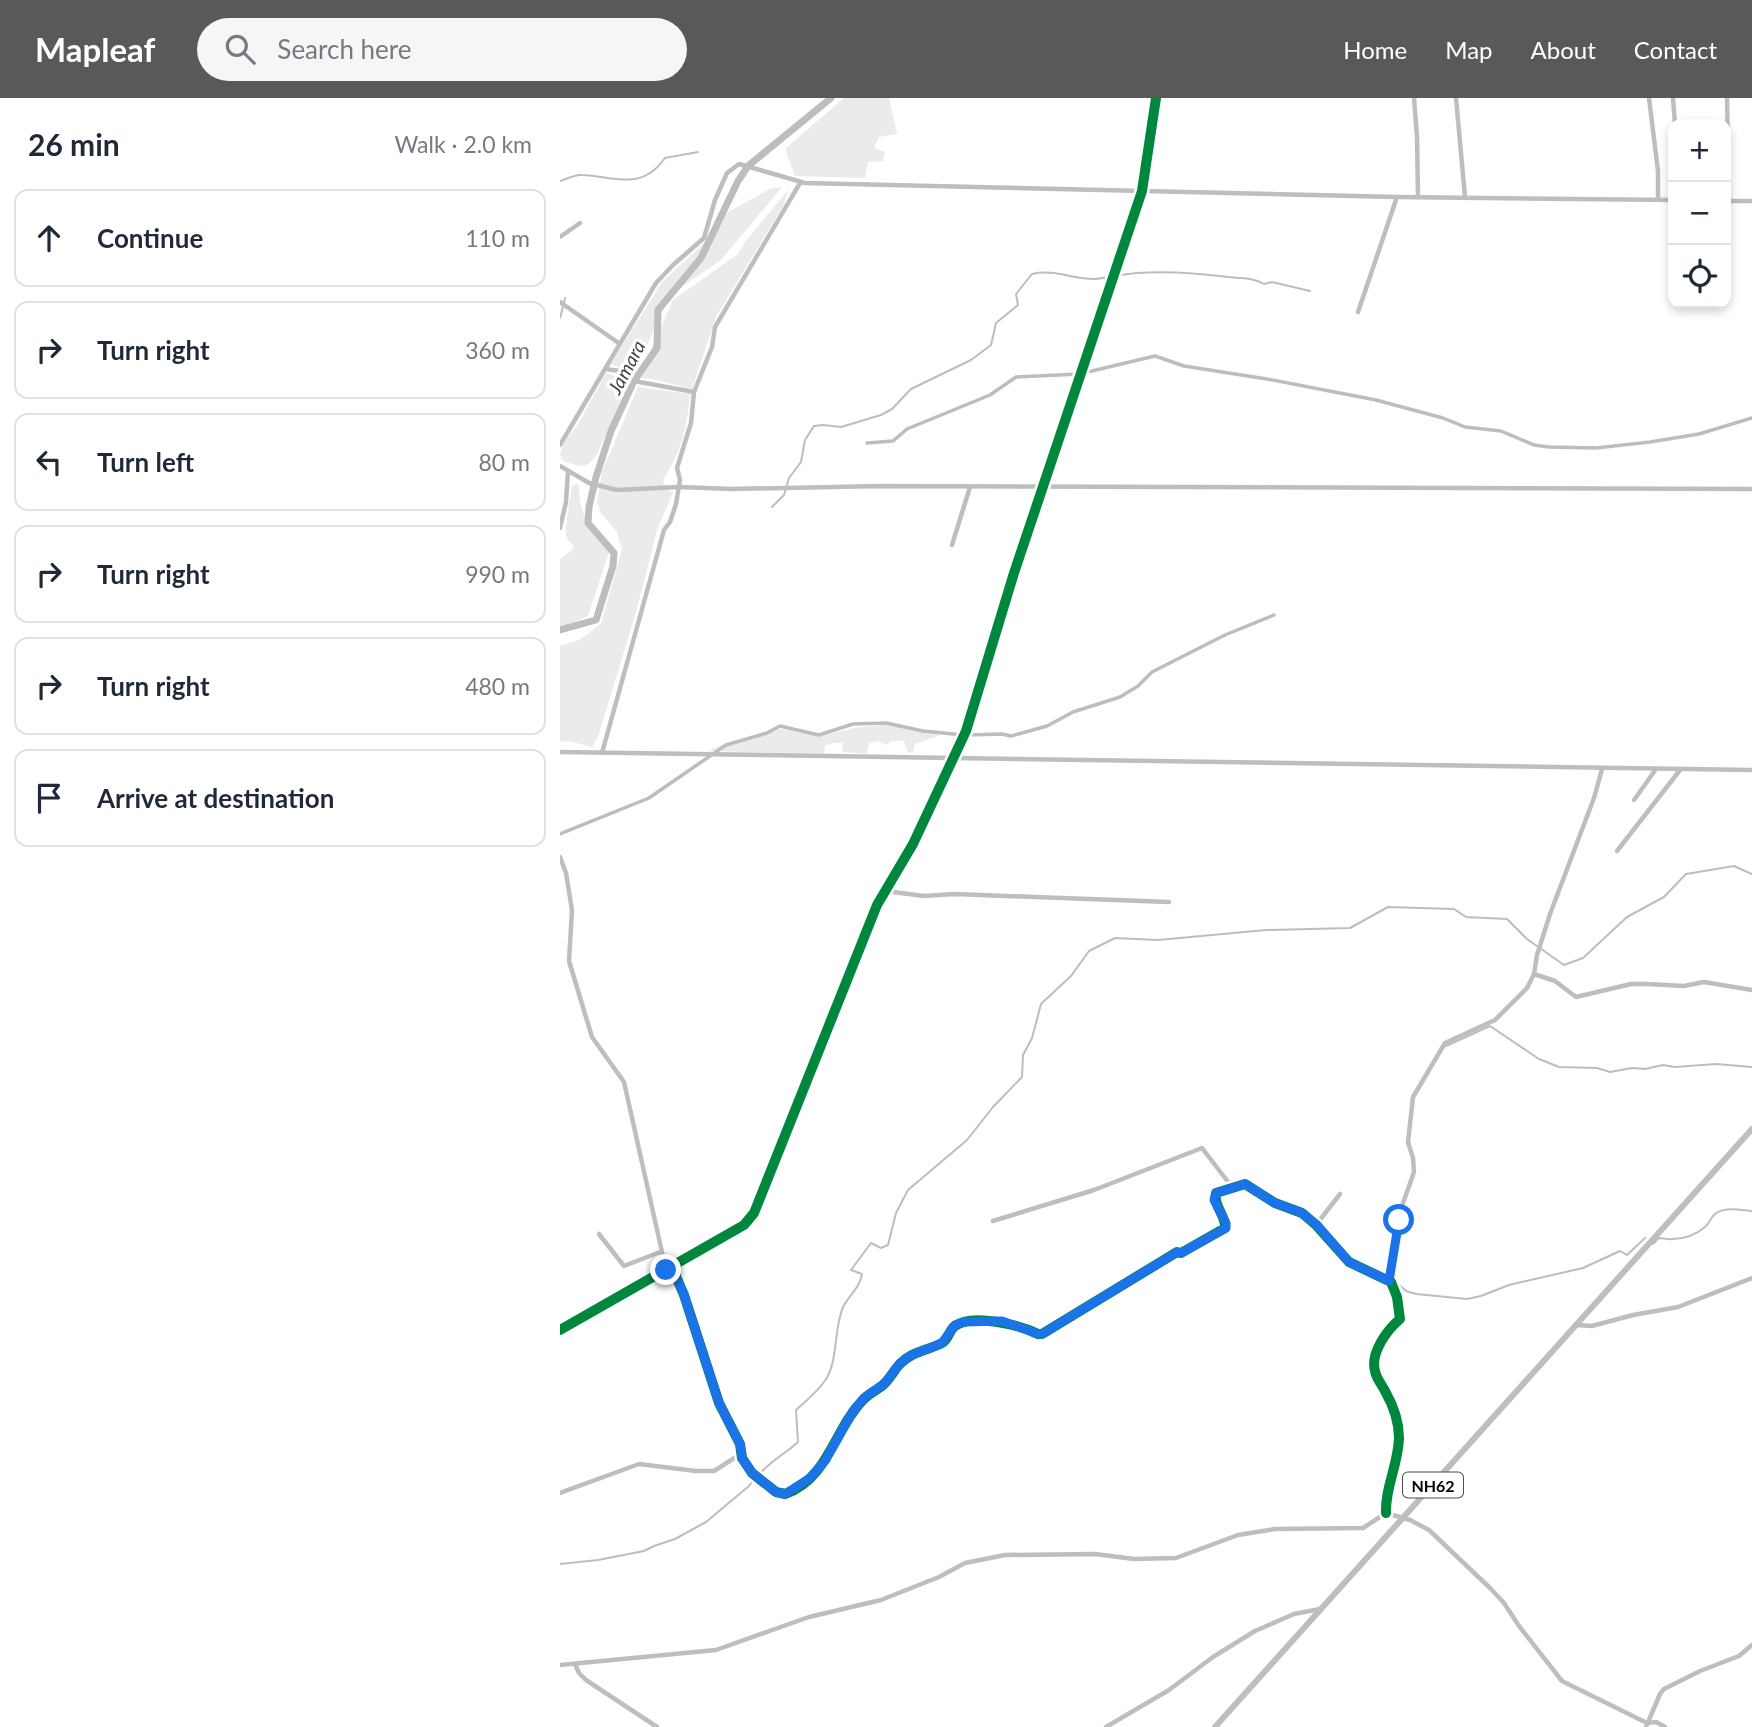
<!DOCTYPE html>
<html lang="en">
<head>
<meta charset="utf-8">
<style>
	body { margin:0; font-family:Lato,sans-serif; background:#f6f6f7; color:#1f2937 }
	.controls { position:absolute; right:21px; top:21px; display:grid; overflow:hidden; border-radius:14px; box-shadow:0 4px 10px #0003 }
	.controls button { width:63px; height:63px; display:grid; place-items:center; padding:0; border:0; border-bottom:2px solid #e0e1e3; background:#fff; color:#1f2937; font:35px sans-serif }
	.stop { position:absolute; width:21px; height:21px; margin:-16px; border:5px solid #1a73e8; border-radius:50%; background:#fff }
	.stop.end { background:#1a73e8; border-color:#fff; box-shadow:0 2px 7px #0008 }
	.list { margin:0; padding:0; list-style:none }
	h2 { display:flex; justify-content:space-between; align-items:center; height:91px; margin:0; padding:0 28px; font-size:30px }
	h2 small { font-size:23px; font-weight:400; color:#747a83 }
	.list li { display:grid; grid-template-columns:46px 1fr auto; gap:21px; align-items:center; box-sizing:border-box; height:98px; margin:0 14px 14px; padding:0 14px; border:2px solid #e0e1e3; border-radius:14px }
	.list b { display:block; font-size:26px; white-space:nowrap }
	.list em { font-size:23px; font-style:normal; color:#747a83 }
	.icon { flex:none; width:38px; height:38px; fill:none; stroke:currentColor; stroke-width:2; stroke-linecap:round; stroke-linejoin:round }
	.map { position:relative; flex:none; width:1192px; height:1629px; overflow:hidden }
	header { display:flex; align-items:center; gap:42px; box-sizing:border-box; height:98px; padding:0 35px; background:#595959; color:#fff }
	header strong { font-size:33px }
	nav { display:flex; gap:38px; margin-inline-start:auto; font-size:24px }
	.search { width:490px; height:63px; background:#f6f6f7; display:flex; align-items:center; gap:18px; box-sizing:border-box; padding:0 24px; border-radius:38px; color:#747a83; font-size:26px }
	main { display:flex }
	aside { flex:1; background:#fff }
	.map>svg:first-child { display:block }
</style>
</head>
<body>
<header>
<strong>Mapleaf</strong>
<div class="search"><svg class="icon" aria-label="search" viewBox="0 0 24 24"><circle cx="10" cy="10" r="6"/><path d="M15 15l6 6"/></svg>Search here</div>
<nav><a>Home</a><a>Map</a><a>About</a><a>Contact</a></nav>
</header>
<main>
<aside>
<h2>26 min<small>Walk · 2.0 km</small></h2>
<ul class="list">
<li><svg class="icon" aria-label="ahead" viewBox="0 0 24 24"><path d="M12 20V5M6 11l6-6 6 6"/></svg><div><b>Continue</b></div><em>110 m</em></li>
<li><svg class="icon" aria-label="right" viewBox="0 0 24 24"><path d="M7 20v-9h11M14 6l5 5-5 5"/></svg><div><b>Turn right</b></div><em>360 m</em></li>
<li><svg class="icon" aria-label="left" viewBox="0 0 24 24"><path d="M17 20v-9H6M10 6l-5 5 5 5"/></svg><div><b>Turn left</b></div><em>80 m</em></li>
<li><svg class="icon" aria-label="right" viewBox="0 0 24 24"><path d="M7 20v-9h11M14 6l5 5-5 5"/></svg><div><b>Turn right</b></div><em>990 m</em></li>
<li><svg class="icon" aria-label="right" viewBox="0 0 24 24"><path d="M7 20v-9h11M14 6l5 5-5 5"/></svg><div><b>Turn right</b></div><em>480 m</em></li>
<li><svg class="icon" aria-label="arrive" viewBox="0 0 24 24"><path d="M6 21V4h12l-3 4 3 4H6"/></svg><div><b>Arrive at destination</b></div></li>
</ul>
</aside>
<div class="map">
<svg width="1192" height="1629" viewBox="0 0 1192 1629">
	<rect width="100%" height="100%" fill="#fff"/>
	<g fill="#ebebeb">
		<path d="M284 0H329L337 36 319 39 314 50 325 54 323 63 308 64 305 80 235 78 225 51Z"/>
		<path d="M222 89 161 162 110 197 74 276 51 266 102 184 142 147 168 114 212 90Z"/>
		<path d="M229 91 223 108 156 219 132 291 92 281 78 280 113 202 178 156 185 144Z"/>
		<path d="M46 275 65 281 68 286 38 354C28 372 21 369 3 363L0 356 5 343 17 328Z"/>
		<path d="M78 289 130 296C127 329 122 353 103 382L104 388 113 395 98 429 76 514 38 639 32 649 9 643 0 644V548L21 541 41 526 62 452 57 434 41 415 37 404 42 374Z"/>
		<path d="M18 386C20 392 19 396 20 403 22 421 37 439 50 451L28 518 0 531V461L11 453 14 448C12 445 8 443 6 439 4 435 11 396 12 387Z"/>
		<path d="M326 627 380 637 355 646 353 655 348 654 344 643H331L326 647 319 643 309 645 307 656 282 654 283 645H271L265 648 264 656 147 653 176 642 192 640 220 631 270 636 299 629Z"/>
	</g>
	<g fill="none" stroke-linecap="round" stroke-linejoin="round">
		<g stroke="#bdbdbd" stroke-width="2">
			<path d="M0 83C7 81 15 76 22 77 54 78 81 94 105 60L138 54"/>
			<path d="M0 220 5 200"/>
			<path d="M212 409 224 397 229 380 241 364 245 342 254 328 263 327 281 329 321 317 332 311 351 291 411 262 431 247 436 225 458 207 456 196 472 176C494 171 512 181 534 181 548 180 563 176 577 175 608 173 637 175 668 179 681 181 693 179 704 186L712 184 750 193"/>
			<path d="M886 948 930 928 979 961 999 969 1037 970 1050 974 1072 970 1085 971 1103 967 1115 969 1156 966 1192 969"/>
			<path d="M1093 1146 1099 1140C1116 1143 1131 1141 1145 1129 1149 1126 1151 1119 1155 1116 1165 1108 1181 1112 1192 1113"/>
			<path d="M835 1183 846 1193 856 1196 907 1201 921 1198 949 1187 1023 1170 1060 1153 1067 1157 1085 1140"/>
			<path d="M199 1377C211 1362 224 1357 238 1344L236 1312C245 1304 256 1295 264 1284 279 1264 273 1233 283 1209 289 1197 300 1190 302 1176L291 1172 311 1145 321 1150 328 1147 336 1115 348 1092 407 1042 433 1009 462 979 463 957 472 940 481 906 511 878 529 853 555 840 598 842 706 832 790 830 828 809 894 811 906 819 947 821 967 841 1004 867 1023 860 1067 819 1104 799 1126 776 1174 768 1192 776"/>
			<path d="M0 1466 38 1462 84 1453 94 1448 115 1441 146 1424 189 1388 195 1380"/>
		</g>
		<g stroke="#bdbdbd" stroke-width="3.5">
			<path d="M307 345 333 343 347 331 430 297 456 279 519 276 595 258 624 268 707 281 816 302 883 320 905 329 941 333 974 347 989 349 1036 350 1090 344 1139 336 1192 320"/>
			<path d="M407 637 442 636 451 638 487 628 513 614 560 599 578 588 592 574 665 537 714 517"/>
			<path d="M0 736 89 700 166 647 207 635 220 628 259 637 293 626 326 625 363 633 403 637"/>
		</g>
		<path stroke="#bdbdbd" stroke-width="7" d="M0 532 36 522 53 468 54 455 28 425 29 409 36 379 51 333 74 283 97 250 98 212 141 160 178 83 188 68 271 0"/>
		<g stroke="#bebebe" stroke-width="4.5">
			<path d="M854 0 857 39 858 99"/>
			<path d="M896 0 905 99"/>
			<path d="M1089 0 1098 73V102"/>
			<path d="M1113 0 1115 26"/>
			<path d="M1167 0 1169 103"/>
			<path d="M1166 103H1192"/>
			<path d="M0 139 20 125"/>
			<path d="M0 204 60 246"/>
			<path d="M798 214 837 99"/>
			<path d="M46 271 59 273 74 283 134 294"/>
			<path d="M0 347 96 185 113 167 144 140 155 102 167 75 179 66 245 85 837 99 1113 102"/>
			<path d="M0 368 29 385 57 392 119 389 172 391 321 388 1192 391"/>
			<path d="M0 430 6 404 8 373"/>
			<path d="M392 447 410 389"/>
			<path d="M0 654 1192 672"/>
			<path d="M42 655 104 432 110 424 116 406 120 382 117 370 131 325 134 294 152 249 155 229 240 85"/>
			<path d="M1074 702 1096 671"/>
			<path d="M1057 753 1120 672"/>
			<path d="M0 759 6 775 12 812 9 863 32 939 64 984 106 1172"/>
			<path d="M325 793 364 798 394 796 609 804"/>
			<path d="M974 876 995 883 1016 899 1071 886H1087L1124 888 1144 884 1192 892"/>
			<path d="M433 1123 534 1092 642 1050 672 1089"/>
			<path d="M756 1127 780 1096"/>
			<path d="M39 1136 64 1168 100 1154"/>
			<path d="M112 1169 124 1197 159 1305 180 1346 182 1360 192 1375 216 1394 225 1396C268 1381 274 1332 302 1303 308 1296 316 1293 323 1287 334 1277 335 1266 352 1257 362 1252 373 1250 382 1245 389 1241 389 1232 395 1228 412 1215 460 1227 478 1236H482L617 1154 621 1155 665 1130C666 1117 653 1108 656 1095L685 1086 715 1105 742 1115 756 1127 789 1164 831 1184 837 1199 840 1221C827 1232 810 1255 815 1273 816 1280 822 1287 825 1293 833 1307 839 1323 839 1340 838 1368 825 1389 826 1415"/>
			<path d="M829 1183 842 1108 854 1074 853 1060 848 1044 853 999 885 945 935 922 967 890 974 876 977 857 990 816 1034 700 1042 671"/>
			<path d="M1016 1227 1032 1228 1073 1217 1118 1209 1192 1180"/>
			<path d="M0 1232 184 1127 194 1115 317 807 353 746 406 633 454 475 582 93 596 0"/>
			<path d="M0 1395 79 1366 136 1373H154L176 1359 179 1351"/>
			<path d="M15 1566 19 1575 26 1582 97 1629"/>
			<path d="M0 1567 156 1552 249 1519 321 1502 379 1479 405 1465 445 1457 535 1456 574 1461 616 1460 678 1437 715 1431 803 1430 826 1415 850 1422 869 1432 931 1491 944 1505 959 1528 1002 1583 1087 1625 1096 1624 1105 1629"/>
			<path d="M546 1629 609 1592 653 1559 695 1533 734 1516 760 1511"/>
			<path d="M1086 1629 1100 1596 1104 1591 1140 1573 1179 1558 1192 1547"/>
		</g>
		<path stroke="#bebebe" stroke-width="6" d="M655 1629 1192 1031"/>
		<g stroke="#fff" stroke-width="15">
			<g id="cycleway">
				<path d="M112 1169 124 1197 159 1305 180 1346 182 1360 192 1375 216 1394 225 1396C268 1381 274 1332 302 1303 308 1296 316 1293 323 1287 334 1277 335 1266 352 1257 362 1252 373 1250 382 1245 389 1241 389 1232 395 1228 412 1215 460 1227 478 1236H482L617 1154 621 1155 665 1130C666 1117 653 1108 656 1095L685 1086 715 1105 742 1115 756 1127 789 1164 831 1184 837 1199 840 1221C827 1232 810 1255 815 1273 816 1280 822 1287 825 1293 833 1307 839 1323 839 1340 838 1368 825 1389 826 1415"/>
				<path d="M0 1232 184 1127 194 1115 317 807 353 746 406 633 454 475 582 93 596 0"/>
			</g>
		</g>
		<use href="#cycleway" stroke="#00873e" stroke-width="10"/>
	</g>
	<g fill="none" stroke-linecap="round" stroke-linejoin="round">
		<path stroke="#1a73e8" stroke-width="9" d="M106 1172 112 1169 124 1197 159 1305 180 1346 182 1360 192 1375 216 1394 225 1396 250 1380 265 1363 293 1313 304 1300 325 1285 340 1265 352 1257 382 1245 395 1227 404 1224 442 1223 478 1236H482L617 1154 621 1155 666 1130V1125L654 1102 656 1095 685 1086 715 1105 742 1115 757 1127 789 1164 829 1183 839 1122"/>
	</g>
	<g text-anchor="middle" dominant-baseline="central" stroke-width="7" stroke-linejoin="round" paint-order="stroke">
		<rect fill="#fff" stroke="#4c4c4c" stroke-width="2" x="843" y="1374.5" width="60" height="25" rx="5"/>
		<g font-size="16" font-weight="bold" fill="#000">
			<text x="873" y="1387">NH62</text>
		</g>
		<g font-size="19" font-style="italic" fill="#424242" stroke="#fff">
			<text transform="translate(66 269) rotate(-62)">Jamara</text>
		</g>
	</g>
</svg>
<div class="controls">
<button>+</button>
<button>−</button>
<button><svg class="icon" aria-label="locate" viewBox="0 0 24 24"><circle cx="12" cy="12" r="6"/><path d="M12 2v4M12 18v4M2 12h4M18 12h4"/></svg></button>
</div>
<div class="stop" style="left:839px;top:1122px"></div>
<div class="stop end" style="left:106px;top:1172px"></div>
</div>
</main>
</body>
</html>
